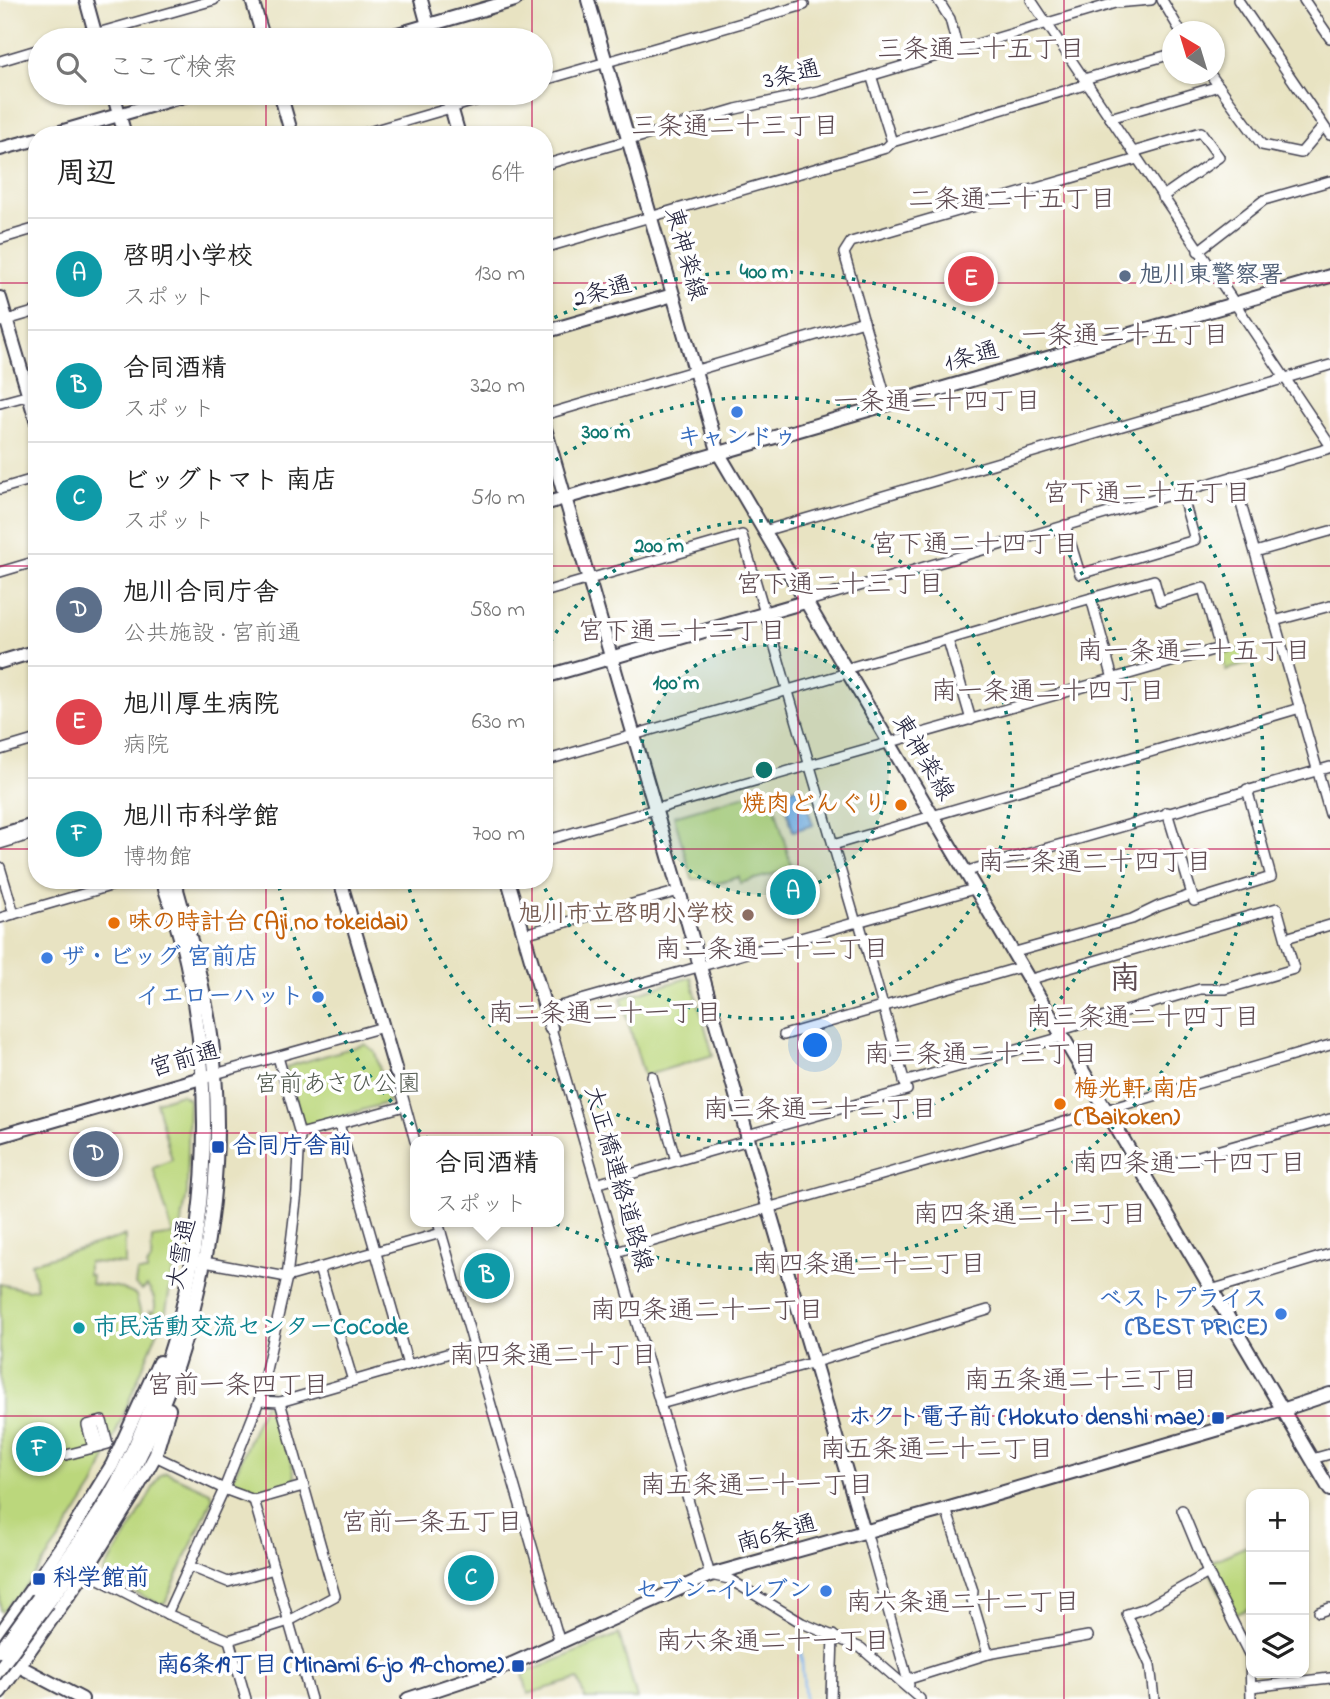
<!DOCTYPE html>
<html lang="ja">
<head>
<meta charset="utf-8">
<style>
	body { margin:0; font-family:"Indie Flower","Klee One",sans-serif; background:#f6f6f6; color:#222 }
	.controls { position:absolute; right:21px; bottom:21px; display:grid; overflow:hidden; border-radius:14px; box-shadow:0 2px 5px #0004 }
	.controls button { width:63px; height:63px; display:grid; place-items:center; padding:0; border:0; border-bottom:2px solid #e0e0e0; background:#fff; color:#222; font:35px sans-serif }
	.compass { position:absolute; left:1162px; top:21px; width:63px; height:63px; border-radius:50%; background:#fff; box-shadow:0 2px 5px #0004; rotate:322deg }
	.you { position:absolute; left:816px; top:1046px; width:24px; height:24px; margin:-18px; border:5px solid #fff; border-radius:50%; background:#1a73e8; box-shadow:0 0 0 10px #1a73e833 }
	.badge { display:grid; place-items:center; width:46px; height:46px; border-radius:50%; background:#1f6fb2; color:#fff; font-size:23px; font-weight:700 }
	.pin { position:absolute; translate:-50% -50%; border:4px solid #fff; box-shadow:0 2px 7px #0006 }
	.popup { position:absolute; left:410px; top:1136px; width:154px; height:91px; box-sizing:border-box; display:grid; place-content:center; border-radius:14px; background:#fff; filter:drop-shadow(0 2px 5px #0005); font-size:23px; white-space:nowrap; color:#767676 }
	.popup b { font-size:26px; color:#222 }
	.popup::after { content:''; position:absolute; left:50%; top:100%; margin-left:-14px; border:14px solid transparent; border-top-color:#fff }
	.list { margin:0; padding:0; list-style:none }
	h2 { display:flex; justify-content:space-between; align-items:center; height:91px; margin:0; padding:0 28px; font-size:30px }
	h2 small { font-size:23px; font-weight:400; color:#767676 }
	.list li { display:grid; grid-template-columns:46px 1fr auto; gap:21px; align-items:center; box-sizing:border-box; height:112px; padding:0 28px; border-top:2px solid #e0e0e0 }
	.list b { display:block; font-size:26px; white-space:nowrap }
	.list p { margin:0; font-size:23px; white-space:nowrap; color:#767676 }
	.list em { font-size:23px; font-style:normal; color:#767676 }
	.icon { flex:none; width:38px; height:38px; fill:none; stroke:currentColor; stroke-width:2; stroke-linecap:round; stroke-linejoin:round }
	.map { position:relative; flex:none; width:1330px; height:1699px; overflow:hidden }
	.search { position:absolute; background:#fff; box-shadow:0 2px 5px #0004; left:28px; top:28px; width:525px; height:77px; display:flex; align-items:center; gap:18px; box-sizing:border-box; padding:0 24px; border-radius:38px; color:#767676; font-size:26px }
	.panel { position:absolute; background:#fff; box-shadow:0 2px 5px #0004; left:28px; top:126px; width:525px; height:763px; border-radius:28px }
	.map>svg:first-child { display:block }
</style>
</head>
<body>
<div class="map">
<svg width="1330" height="1699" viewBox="0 0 1330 1699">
	<rect width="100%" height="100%" fill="#fff"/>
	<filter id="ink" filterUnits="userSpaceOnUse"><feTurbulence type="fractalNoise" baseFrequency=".0143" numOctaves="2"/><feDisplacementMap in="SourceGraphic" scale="14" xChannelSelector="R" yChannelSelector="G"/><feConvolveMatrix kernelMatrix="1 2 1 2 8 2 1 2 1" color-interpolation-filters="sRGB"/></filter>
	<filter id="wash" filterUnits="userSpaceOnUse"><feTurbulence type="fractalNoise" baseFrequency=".00686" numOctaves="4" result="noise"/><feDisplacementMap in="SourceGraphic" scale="28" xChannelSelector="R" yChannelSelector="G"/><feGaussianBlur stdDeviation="1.57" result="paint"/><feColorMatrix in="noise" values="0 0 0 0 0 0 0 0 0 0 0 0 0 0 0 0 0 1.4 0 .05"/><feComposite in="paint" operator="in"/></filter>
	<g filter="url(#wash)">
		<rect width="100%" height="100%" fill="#e8e3c2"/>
		<g fill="#bbd77c" stroke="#6e7c5c" stroke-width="2">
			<path d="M1243 648 1248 664 1226 670 1221 654Z"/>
			<path d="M770 788 792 869 740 883 739 877 715 884 704 879H692L674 816Z"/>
			<path d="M691 977 713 1055 644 1076 621 998Z"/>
			<path d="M365 1044 375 1052 389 1102 304 1128 286 1067Z"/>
			<path d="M181 1094 189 1099 187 1193 166 1311 94 1486 60 1539 16 1601 12 1600 3 1612 0 1610V1284L28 1290 37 1288 31 1263 125 1236V1264L88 1262V1275H92L91 1284 117 1287 136 1295 142 1319 150 1317 149 1311 154 1312C157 1303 153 1293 147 1286L142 1290 135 1285 137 1272H147V1266L151 1261 152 1238 173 1235 153 1168 172 1160 156 1102Z"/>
			<path d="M264 1404 275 1405 296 1479C292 1486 264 1495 255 1495 247 1494 236 1487 232 1481Z"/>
			<path d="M166 1472 210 1492 213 1497 166 1601 161 1605 105 1578 104 1571 133 1525 160 1475Z"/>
			<path d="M1251 1544V1608L1231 1616 1206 1564Z"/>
			<path d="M619 1634 637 1699H585L578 1679 528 1694 523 1674Z"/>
		</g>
		<path fill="#84b6f0" stroke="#536c96" stroke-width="2" d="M801 786 813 825 793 831 782 792Z"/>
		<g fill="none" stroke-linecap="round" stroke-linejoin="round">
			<path stroke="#84b6f0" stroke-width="2.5" d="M803 1633 800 1639 805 1699"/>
		</g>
	</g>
	<g filter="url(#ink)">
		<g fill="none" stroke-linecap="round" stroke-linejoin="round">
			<g stroke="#403f4f" stroke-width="12">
				<g id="street">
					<path d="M938 0 950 19 958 50"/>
					<path d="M1031 0 1330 445"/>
					<path d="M1162 0 1181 32"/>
					<path d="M1238 0 1330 135"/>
					<path d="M1304 0 1330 38"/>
					<path d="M73 40 214 0"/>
					<path d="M0 61 40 49"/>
					<path d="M1210 74 1262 145 1301 153 1323 127"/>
					<path d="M871 75 892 142"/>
					<path d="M1084 79 1172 54"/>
					<path d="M541 81 804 5"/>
					<path d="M1110 118 1219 86"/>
					<path d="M358 135 502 93"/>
					<path d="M1133 152 1201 132 1219 157 1162 197"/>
					<path d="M544 165 736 109 819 91 1115 3 1151 0"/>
					<path d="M0 239 37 228"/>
					<path d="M544 248 886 148 892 142 1088 84"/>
					<path d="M1198 251 1264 200 1330 181"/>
					<path d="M0 322 37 311"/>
					<path d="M0 403 37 393"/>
					<path d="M888 405 844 253 851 242 1137 159"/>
					<path d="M544 415 864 321"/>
					<path d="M1233 476 1330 814"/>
					<path d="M0 489 37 478"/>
					<path d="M1065 525 1080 574 1195 540 1181 491"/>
					<path d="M764 531 1330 365"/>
					<path d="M1255 552 1330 531"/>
					<path d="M0 572 37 561"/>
					<path d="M544 592 742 535 856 923"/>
					<path d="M1091 598 1113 679"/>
					<path d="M805 602 1330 448"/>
					<path d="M1274 621 1330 606"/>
					<path d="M948 640 971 720"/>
					<path d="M0 750 37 739"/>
					<path d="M544 761 847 673"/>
					<path d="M1167 812 1194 901 1271 877 1247 789"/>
					<path d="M544 841 1220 648 1203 588 1160 601 1154 580 845 669"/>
					<path d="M0 844 33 834 37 827"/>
					<path d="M833 845 1300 708"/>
					<path d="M0 867 14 914"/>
					<path d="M964 872 1330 767"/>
					<path d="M0 918 131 880"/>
					<path d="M524 934 679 891"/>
					<path d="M1286 938 1330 925"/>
					<path d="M1012 953 1132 919 1159 906 1191 895"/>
					<path d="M1028 980 1277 908 1294 969 1226 989H1200L1058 1031"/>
					<path d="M546 1010 974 889"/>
					<path d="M551 1028 710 1575 729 1579 802 1623 861 1648 920 1699"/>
					<path d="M784 1035 1021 967"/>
					<path d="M396 1072 415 1141"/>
					<path d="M215 1074 383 1027"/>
					<path d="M652 1076 676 1161"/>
					<path d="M904 1082 1062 1037"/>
					<path d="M339 1124 408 1365"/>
					<path d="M300 1134 405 1106"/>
					<path d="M747 1135 907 1090 859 922"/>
					<path d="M1142 1172 1330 1119"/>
					<path d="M596 1184 749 1140"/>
					<path d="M438 1222 560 1643"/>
					<path d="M616 1252 1330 1045"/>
					<path d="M199 1261 287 1277 441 1233"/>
					<path d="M319 1268 353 1381"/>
					<path d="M1211 1290 1330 1254"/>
					<path d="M259 1401 280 1402"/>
					<path d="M660 1404 815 1362 988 1310"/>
					<path d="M93 1424 100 1446"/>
					<path d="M66 1455 93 1448 87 1425 102 1421 108 1444 93 1448"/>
					<path d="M155 1456 224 1489 254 1500 303 1486"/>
					<path d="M1312 1459 1330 1454"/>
					<path d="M254 1500 311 1699"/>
					<path d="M946 1509 973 1591 972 1600 988 1654"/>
					<path d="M1182 1510 1208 1573 1250 1656 1251 1699"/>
					<path d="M866 1531 909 1685"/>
					<path d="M189 1566 228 1582 274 1569"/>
					<path d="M85 1572 167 1614 229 1640 289 1621 335 1596 280 1402 474 1346"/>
					<path d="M1319 1612 1330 1608"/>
					<path d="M167 1614 224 1489 259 1401 287 1277 297 1192 300 1134 278 1057"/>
					<path d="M229 1640 246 1699"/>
					<path d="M909 1679 988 1654 1088 1636"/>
					<path d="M1251 1687 1330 1678"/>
					<path d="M831 1699 833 1635"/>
					<path d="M1154 1699 1150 1665 1127 1614 1146 1608 1208 1573"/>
				</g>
			</g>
			<g stroke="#403f4f" stroke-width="16">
				<g id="secondary">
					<path d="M86 0 97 40"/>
					<path d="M252 0 264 40"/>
					<path d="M421 0 432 40"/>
					<path d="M588 0 719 454 1330 1490"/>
					<path d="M377 40 515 0"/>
					<path d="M113 93 125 135"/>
					<path d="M280 93 292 135"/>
					<path d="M447 93 459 135"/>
					<path d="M50 135 194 93"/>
					<path d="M0 149 37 139"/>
					<path d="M0 298 37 423"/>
					<path d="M544 332 673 295"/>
					<path d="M544 425 679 891 747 1135 864 1532"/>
					<path d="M544 504 1330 276"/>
					<path d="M0 662 37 651"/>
					<path d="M544 677 805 602"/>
					<path d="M0 835 37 824"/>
					<path d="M340 880 396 1072"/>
					<path d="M508 880 551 1028"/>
					<path d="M0 1136 208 1076"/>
					<path d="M38 1598C68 1557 101 1516 123 1470 200 1316 223 1139 188 970 183 943 174 916 165 889V880"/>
					<path d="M48 1603C66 1578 87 1552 103 1525 184 1391 227 1230 215 1073 211 1009 193 947 176 886L172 880"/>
					<path d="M0 1634 67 1538 112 1465 159 1362"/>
					<path d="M13 1663 82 1699"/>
					<path d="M0 1692 85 1572 134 1494 155 1456 169 1409"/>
					<path d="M408 1699 507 1666 710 1575 946 1509 1264 1416 1330 1394"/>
				</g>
			</g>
			<use href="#street" stroke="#fff" stroke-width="9"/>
			<use href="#secondary" stroke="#fff" stroke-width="12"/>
			<g stroke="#403f4f" stroke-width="16" stroke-linecap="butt">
				<g id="secondary-bridge">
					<path d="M0 1651 38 1598"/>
					<path d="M0 1668 48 1603"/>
				</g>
			</g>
			<use href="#secondary-bridge" stroke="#fff" stroke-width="12"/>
		</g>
	</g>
	<path fill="none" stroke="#c2185b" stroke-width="2" stroke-opacity="0.55" d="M266 0V40M532 0V40M798 0V1699M1064 0V1699M266 93V135M532 93V135M0 283H37M544 283H1330M0 566H37M544 566H1330M0 849H37M544 849H1330M266 880V1699M532 880V1699M0 1133H1330M0 1416H1330"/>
	<circle cx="764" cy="770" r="125" fill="#0f766e" fill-opacity=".12"/>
	<g fill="none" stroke="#0f766e" stroke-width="3.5" stroke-dasharray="3.5 7">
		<circle cx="764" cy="770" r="125"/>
		<path d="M545 651A249 249 0 1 1 541 881"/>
		<path d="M547 466A374 374 0 1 1 407 882"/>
		<path d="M545 322A499 499 0 1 1 278 882"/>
	</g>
	<circle fill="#5c6f8a" stroke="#fff" stroke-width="2.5" cx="1125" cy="276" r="7"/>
	<g fill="#3f7fe0" stroke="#fff" stroke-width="2.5">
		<circle cx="737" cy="412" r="7"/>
		<circle cx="47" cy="958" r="7"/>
		<circle cx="318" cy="997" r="7"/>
		<circle cx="1281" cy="1314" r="7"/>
		<circle cx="826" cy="1591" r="7"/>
	</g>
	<g fill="#e8710a" stroke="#fff" stroke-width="2.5">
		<circle cx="901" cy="805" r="7"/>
		<circle cx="114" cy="923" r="7"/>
		<circle cx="1060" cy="1104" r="7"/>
	</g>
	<circle fill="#8d6e63" stroke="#fff" stroke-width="2.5" cx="748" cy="915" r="7"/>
	<g fill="#1a4fb4" stroke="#fff" stroke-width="2.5">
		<rect x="211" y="1140" width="14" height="14" rx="3.5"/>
		<rect x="1211" y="1411" width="14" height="14" rx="3.5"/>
		<rect x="32" y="1572" width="14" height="14" rx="3.5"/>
		<rect x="511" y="1659" width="14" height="14" rx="3.5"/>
	</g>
	<circle fill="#0f9aa8" stroke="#fff" stroke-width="2.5" cx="79" cy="1328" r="7"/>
	<g text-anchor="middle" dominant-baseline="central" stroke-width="7" stroke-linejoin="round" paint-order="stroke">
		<g font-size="24" fill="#22223b" stroke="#fff">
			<text transform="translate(792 76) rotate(-14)">3条通</text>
			<text transform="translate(684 254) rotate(74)">東神楽線</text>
			<text transform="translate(603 293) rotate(-16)">2条通</text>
			<text transform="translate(972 358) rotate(-16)">1条通</text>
			<text transform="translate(922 758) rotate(59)">東神楽線</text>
			<text transform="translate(185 1061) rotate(-16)">宮前通</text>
			<text transform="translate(617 1179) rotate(74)">大正橋連絡道路線</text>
			<text transform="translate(183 1254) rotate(-80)">大雪通</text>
			<text transform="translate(777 1535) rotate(-16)">南6条通</text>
		</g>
		<g font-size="24" font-weight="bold" fill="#4e5e75" stroke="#fff" text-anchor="start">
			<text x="1139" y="276">旭川東警察署</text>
		</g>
		<g font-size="24" font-weight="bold" fill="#366cbe" stroke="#fff" text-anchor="end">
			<text x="737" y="438" text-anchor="middle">キャンドゥ</text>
			<text x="61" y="958" text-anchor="start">ザ・ビッグ 宮前店</text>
			<text x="304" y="997">イエローハット</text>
			<text x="1267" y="1300">ベストプライス<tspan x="1267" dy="28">(BEST PRICE)</tspan></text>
			<text x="812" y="1591">セブン-イレブン</text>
		</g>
		<g font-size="24" font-weight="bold" fill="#c56008" stroke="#fff" text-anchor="start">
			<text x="887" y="805" text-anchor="end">焼肉どんぐり</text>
			<text x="128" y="923">味の時計台 (Aji no tokeidai)</text>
			<text x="1074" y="1090">梅光軒 南店<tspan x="1074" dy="28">(Baikoken)</tspan></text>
		</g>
		<g font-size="24" font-weight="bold" fill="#785e54" stroke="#fff" text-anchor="end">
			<text x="734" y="915">旭川市立啓明小学校</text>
		</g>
		<g font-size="24" fill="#50584e" stroke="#fff">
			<text x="338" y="1085">宮前あさひ公園</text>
		</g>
		<g font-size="24" font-weight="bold" fill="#164399" stroke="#fff" text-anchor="start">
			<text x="232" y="1147">合同庁舎前</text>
			<text x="1204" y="1418" text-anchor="end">ホクト電子前 (Hokuto denshi mae)</text>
			<text x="53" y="1579">科学館前</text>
			<text x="504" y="1666" text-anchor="end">南6条19丁目 (Minami 6-jo 19-chome)</text>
		</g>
		<g font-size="24" font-weight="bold" fill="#0d838f" stroke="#fff" text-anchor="start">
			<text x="93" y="1328">市民活動交流センターCoCode</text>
		</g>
		<g font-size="26" fill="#5e4b51" stroke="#fff">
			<text x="981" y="51">三条通二十五丁目</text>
			<text x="735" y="128">三条通二十三丁目</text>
			<text x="1012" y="201">二条通二十五丁目</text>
			<text x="1125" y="337">一条通二十五丁目</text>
			<text x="937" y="403">一条通二十四丁目</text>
			<text x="1147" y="495">宮下通二十五丁目</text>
			<text x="975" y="546">宮下通二十四丁目</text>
			<text x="840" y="586">宮下通二十三丁目</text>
			<text x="682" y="633">宮下通二十二丁目</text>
			<text x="1194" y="653">南一条通二十五丁目</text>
			<text x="1048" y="693">南一条通二十四丁目</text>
			<text x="1095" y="864">南二条通二十四丁目</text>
			<text x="772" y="951">南二条通二十二丁目</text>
			<text x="605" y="1015">南二条通二十一丁目</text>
			<text x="1143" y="1019">南三条通二十四丁目</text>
			<text x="981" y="1056">南三条通二十三丁目</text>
			<text x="820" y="1111">南三条通二十二丁目</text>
			<text x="1189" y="1165">南四条通二十四丁目</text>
			<text x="1030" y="1216">南四条通二十三丁目</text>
			<text x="869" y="1266">南四条通二十二丁目</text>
			<text x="707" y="1312">南四条通二十一丁目</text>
			<text x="553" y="1357">南四条通二十丁目</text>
			<text x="1081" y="1382">南五条通二十三丁目</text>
			<text x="238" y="1387">宮前一条四丁目</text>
			<text x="937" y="1451">南五条通二十二丁目</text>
			<text x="757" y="1487">南五条通二十一丁目</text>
			<text x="432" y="1524">宮前一条五丁目</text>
			<text x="963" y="1604">南六条通二十二丁目</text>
			<text x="773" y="1643">南六条通二十一丁目</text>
		</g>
		<g font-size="32" font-weight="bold" fill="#5e4b51" stroke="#fff">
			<text x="1125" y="980">南</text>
		</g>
	</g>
	<circle cx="764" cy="770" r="10" fill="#0f766e" stroke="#fff" stroke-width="3.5"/>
	<g font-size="21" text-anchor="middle" font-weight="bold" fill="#0f766e" stroke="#fff" stroke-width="7" stroke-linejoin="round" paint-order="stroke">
		<text x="764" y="278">400 m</text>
		<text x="606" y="438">300 m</text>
		<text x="659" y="552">200 m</text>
		<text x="676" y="689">100 m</text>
	</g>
</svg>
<div class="controls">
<button>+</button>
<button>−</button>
<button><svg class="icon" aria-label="layers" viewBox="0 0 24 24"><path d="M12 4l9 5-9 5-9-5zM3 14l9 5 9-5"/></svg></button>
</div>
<svg class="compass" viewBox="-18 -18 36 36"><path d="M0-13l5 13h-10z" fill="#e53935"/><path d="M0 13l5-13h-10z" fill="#767676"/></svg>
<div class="you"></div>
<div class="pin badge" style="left:793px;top:892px;background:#0f9aa8">A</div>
<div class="pin badge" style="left:487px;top:1276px;background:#0f9aa8">B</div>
<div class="popup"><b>合同酒精</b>スポット</div>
<div class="pin badge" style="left:471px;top:1578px;background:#0f9aa8">C</div>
<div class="pin badge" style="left:96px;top:1154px;background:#5c6f8a">D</div>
<div class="pin badge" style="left:971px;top:279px;background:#e0444e">E</div>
<div class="pin badge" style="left:39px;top:1449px;background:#0f9aa8">F</div>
<div class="search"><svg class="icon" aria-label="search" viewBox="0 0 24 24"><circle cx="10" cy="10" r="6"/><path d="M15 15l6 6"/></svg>ここで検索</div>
<section class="panel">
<h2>周辺<small>6件</small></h2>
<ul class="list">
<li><span class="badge" style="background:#0f9aa8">A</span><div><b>啓明小学校</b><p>スポット</p></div><em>130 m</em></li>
<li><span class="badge" style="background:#0f9aa8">B</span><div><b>合同酒精</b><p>スポット</p></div><em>320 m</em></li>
<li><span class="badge" style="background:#0f9aa8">C</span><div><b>ビッグトマト 南店</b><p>スポット</p></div><em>510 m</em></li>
<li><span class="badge" style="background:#5c6f8a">D</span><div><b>旭川合同庁舎</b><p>公共施設 · 宮前通</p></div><em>580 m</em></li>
<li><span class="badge" style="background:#e0444e">E</span><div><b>旭川厚生病院</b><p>病院</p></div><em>630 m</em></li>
<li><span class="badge" style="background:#0f9aa8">F</span><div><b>旭川市科学館</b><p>博物館</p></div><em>700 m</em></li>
</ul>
</section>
</div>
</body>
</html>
